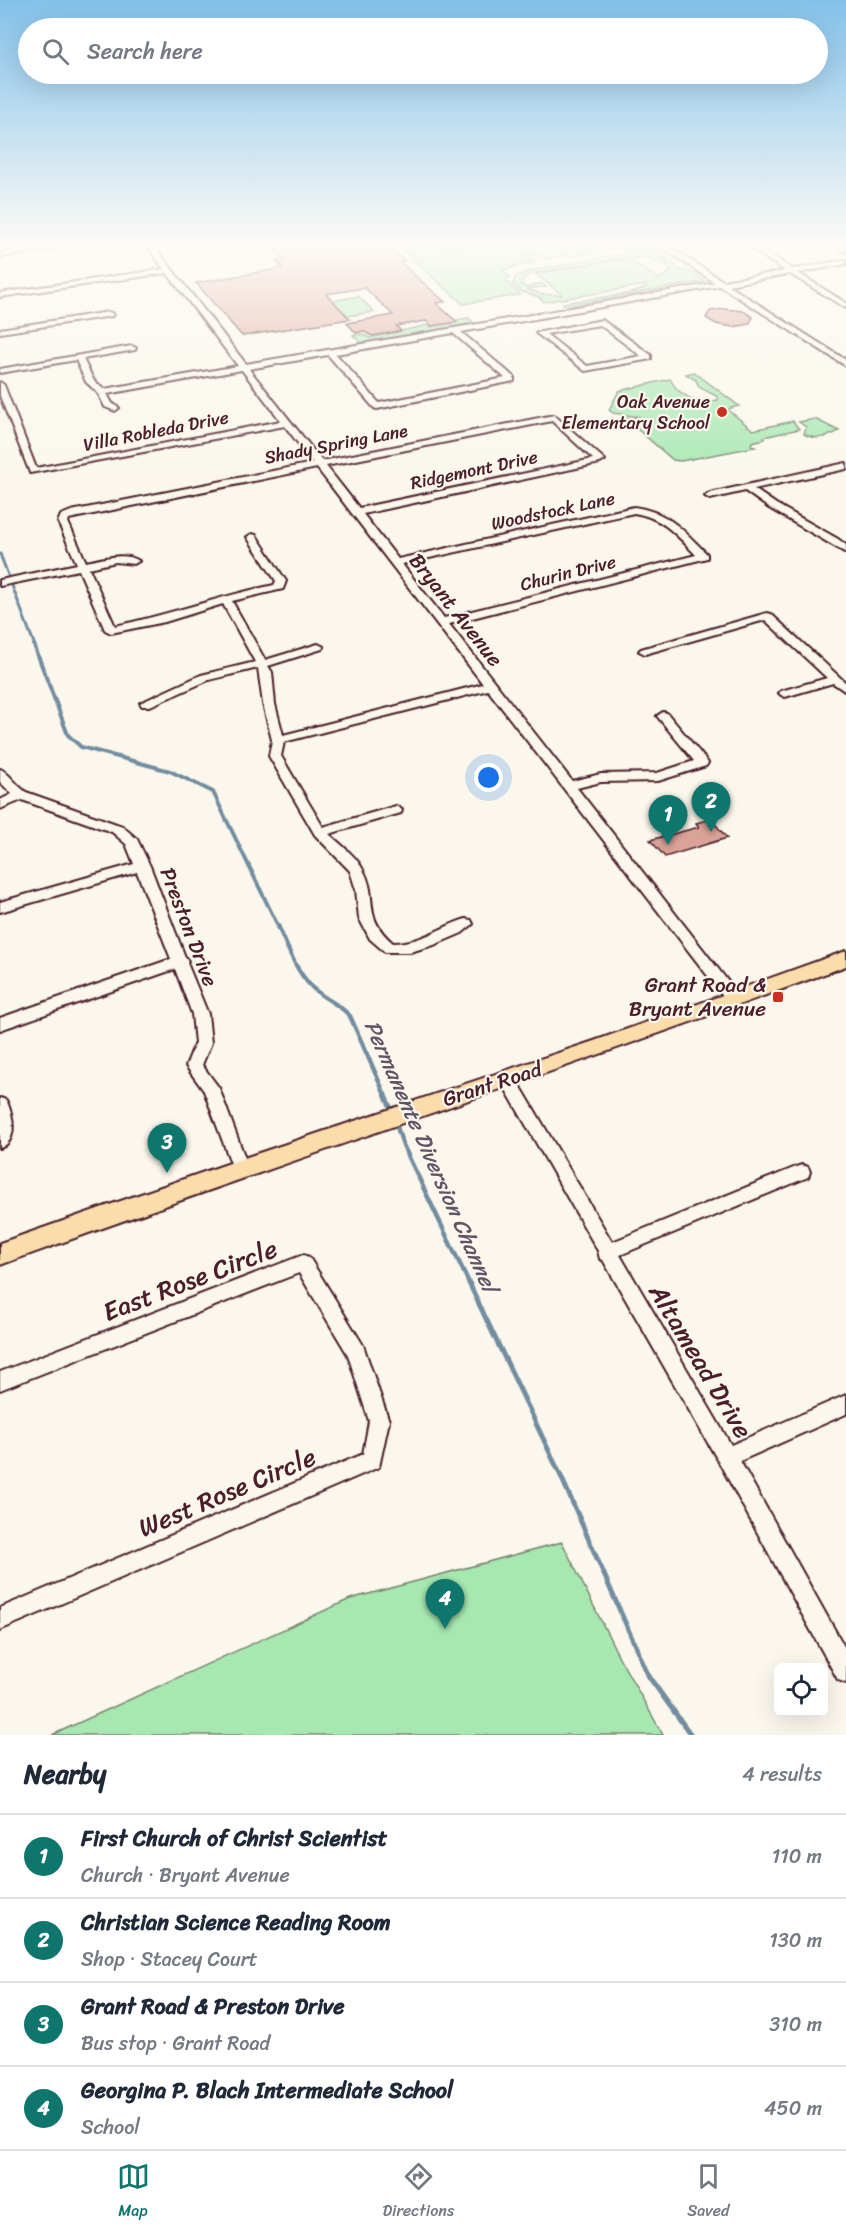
<!DOCTYPE html>
<html lang="en">
<head>
<meta charset="utf-8">
<style>
	body { margin:0; font-family:Sriracha,sans-serif; background:#f2f2f3; color:#1f2937 }
	.controls { position:absolute; right:18px; bottom:18px; display:grid; overflow:hidden; border-radius:9px; box-shadow:0 6px 24px #0002 }
	.controls button { width:54px; height:54px; display:grid; place-items:center; padding:0; border:0; border-bottom:2px solid #e0e1e3; background:#fff; color:#1f2937; font:30px sans-serif }
	.you { position:absolute; left:489px; top:778px; width:21px; height:21px; margin:-15px; border:4px solid #fff; border-radius:50%; background:#1a73e8; box-shadow:0 0 0 9px #1a73e833 }
	.badge { display:grid; place-items:center; width:39px; height:39px; border-radius:50%; background:#0f766e; color:#fff; font-size:20px; font-weight:700 }
	.pin { position:absolute; translate:-50% -50px; filter:drop-shadow(0 2px 3px #0008) }
	.pin::after { content:''; position:absolute; top:32px; width:21px; height:18px; background:inherit; clip-path:polygon(0 0,100% 0,50% 100%) }
	.list { margin:0; padding:0; list-style:none }
	h2 { display:flex; justify-content:space-between; align-items:center; height:78px; margin:0; padding:0 24px; font-size:26px }
	h2 small { font-size:20px; font-weight:400; color:#747a83 }
	.list li { display:grid; grid-template-columns:39px 1fr auto; gap:18px; align-items:center; box-sizing:border-box; height:84px; padding:0 24px; border-top:2px solid #e0e1e3 }
	.list b { display:block; font-size:22px; white-space:nowrap }
	.list p { margin:0; font-size:20px; white-space:nowrap; color:#747a83 }
	.list em { font-size:20px; font-style:normal; color:#747a83 }
	.icon { flex:none; width:33px; height:33px; fill:none; stroke:currentColor; stroke-width:2; stroke-linecap:round; stroke-linejoin:round }
	.map { position:relative; flex:none; width:846px; height:1735px; overflow:hidden }
	.search { position:absolute; background:#fff; box-shadow:0 6px 24px #0002; left:18px; right:18px; top:18px; height:66px; display:flex; align-items:center; gap:15px; box-sizing:border-box; padding:0 21px; border-radius:33px; color:#747a83; font-size:22px }
	.sheet { height:414px; background:#fff }
	nav { display:flex; justify-content:space-around; align-items:center; box-sizing:border-box; height:84px; border-top:2px solid #e0e1e3; background:#fff; font-size:16px; color:#747a83 }
	nav a { display:grid; justify-items:center; gap:3px }
	nav .on { color:#0f766e }
	.map>svg:first-child { display:block }
</style>
</head>
<body>
<div class="map">
<svg width="846" height="1735" viewBox="0 0 846 1735">
	<rect width="100%" height="100%" fill="#fbf7ec"/>
	<filter id="ink" filterUnits="userSpaceOnUse"><feTurbulence type="fractalNoise" baseFrequency=".0167" numOctaves="2"/><feDisplacementMap in="SourceGraphic" scale="12" xChannelSelector="R" yChannelSelector="G"/><feConvolveMatrix kernelMatrix="1 2 1 2 8 2 1 2 1" color-interpolation-filters="sRGB"/></filter>
	<g filter="url(#ink)">
		<g fill="#a7e8b1" stroke="#78846e" stroke-width="1.5" fill-rule="evenodd">
			<path d="M398 246H652V247L626 251 619 247 572 257 568 255 545 259 520 249 536 262 502 270 510 277 506 281 520 295 463 304Z"/>
			<path d="M653 248 668 258 660 257 673 263 679 270 690 271 705 281 565 306 563 303 631 293 646 288V285L544 302 540 299 542 298 520 291 513 284 516 276 529 271ZM626 258 536 274 562 295 540 294 527 289 546 287 541 283 526 288 521 284 524 278 534 273ZM628 258H650L669 266 670 272 658 279Z"/>
			<path d="M358 296 374 312 348 316 333 301Z"/>
			<path d="M469 318 474 323 361 343 353 335 362 334 370 338 428 325 431 327 457 322 456 320Z"/>
			<path d="M694 372 739 406 727 409 753 430 793 421 799 429 764 437 765 439 752 442 751 445 755 447 681 461 673 460 629 422 621 419 640 417 613 413 609 410 619 391 670 379C679 397 699 405 718 400V397L699 387 696 380 686 374Z"/>
			<path d="M815 419 839 431C827 437 816 441 804 434L806 427 799 422Z"/>
			<path d="M562 1542 620 1659 663 1735H52L350 1599Z"/>
		</g>
		<g fill="none" stroke-linecap="round" stroke-linejoin="round">
			<path stroke="#728ca0" stroke-width="3" d="M0 554 35 646"/>
			<path stroke="#728ca0" stroke-width="4" d="M34 645 68 735 81 747 170 771 213 792 279 928"/>
			<g stroke="#728ca0" stroke-width="4.5">
				<path d="M278 926C289 950 298 978 320 994 331 1002 341 1006 350 1016L393 1113"/>
				<path d="M395 1121 403 1145 470 1285"/>
			</g>
			<path stroke="#728ca0" stroke-width="5" d="M469 1283 560 1474 649 1677 691 1735"/>
		</g>
		<g fill="#dba297" stroke="#4a1f2b" stroke-width="1.5">
			<path d="M271 246H388L405 261 400 262 445 302 436 303 457 322 432 326 426 321 396 326 401 331 372 336 363 331 356 333 347 323 393 315 365 288 326 294 350 319 242 336 196 283 283 268 276 261 284 260Z"/>
			<path d="M725 309 743 311 753 317 749 324 733 327 716 324 706 318 710 311Z"/>
			<path d="M711 819 727 838 665 857 650 840 699 827 696 823Z"/>
		</g>
		<g fill="none" stroke-linecap="round" stroke-linejoin="round">
			<g stroke="#4a1f2b" stroke-width="4">
				<g id="minor">
					<path d="M46 246H67L0 257V253Z"/>
					<path d="M147 246H154L246 364 715 283 660 246H668L723 281 785 271 748 246H756L793 269 846 260V264L798 273 846 303V308L790 274 728 285 846 360V366L720 286 461 332 514 377V381L377 409 374 408 328 355 249 369 322 461 554 415 605 460 600 463 363 514 398 559 634 507C669 512 683 530 707 554V558L449 624 572 781 601 774 657 773 694 761 657 716 663 712 667 713 706 760 708 763 706 766 658 781 601 782 577 788 737 993 739 997 737 1001H727L488 690 284 742 281 756 323 827 396 806 402 810 401 813 329 834C340 844 355 855 362 868 380 898 360 914 393 943 425 942 439 927 466 919L471 920 473 924 462 933 434 945 410 952H385L370 939 359 918 356 890 350 871 315 835 269 756 272 740 263 704 258 668 209 680 150 706H142L140 703 201 675 255 662 223 604 165 622 111 633 105 630 79 570 0 586V580L77 564 58 522 61 515 71 511 313 463 285 426 30 473 0 396V382L4 385 36 468 281 421 242 370 107 394 112 403 119 408 115 411 105 407 98 393 86 382 76 360 0 373V369L132 346 136 348 135 350 83 359 94 381 104 389 238 366 167 273 0 297V293L164 269ZM453 333 505 378 379 403 336 354ZM552 421 593 459 359 508 326 466ZM317 468 483 684 283 735 275 704 272 672 268 666 322 649 324 647 318 644 265 660 232 601 283 589 286 581 256 535 252 534 247 537 276 581 274 585C220 596 169 615 115 626L89 568 116 562 134 564 139 561C125 551 102 559 86 562L68 522 69 519ZM634 513C662 517 677 535 696 555L444 618 402 564Z"/>
					<path d="M837 246H845L846 252Z"/>
					<path d="M109 312 113 314 112 316 0 333V329Z"/>
					<path d="M602 320 651 355V359L585 371 536 333ZM600 325 641 356 587 366 546 334Z"/>
					<path d="M846 463V469L754 489 776 504 838 539 846 545V553L769 508 745 491 710 499 705 496 710 493Z"/>
					<path d="M767 613 771 614 846 683V692L833 683 785 697 781 695 779 693 781 691 827 678 765 620 645 654 639 651 641 649Z"/>
					<path d="M0 769C7 771 17 786 26 792L122 826 137 839 150 866 185 957 188 961 187 963 208 1014 211 1043 202 1065 219 1088 249 1169 247 1174 241 1176 235 1174 204 1091 186 1066 195 1043 192 1014 175 969 0 1030V1018L171 959 137 872 0 912V902L134 864 126 844 112 832 22 800 0 809V800L12 794 0 782Z"/>
					<path d="M508 1073 514 1075 612 1242 796 1167 802 1165 808 1167 810 1172 808 1177 620 1255 731 1445 846 1395V1414L740 1461 846 1650V1683L838 1680 720 1464 603 1260 600 1259 598 1251 502 1083 500 1079 502 1075Z"/>
					<path d="M0 1098 6 1100C13 1114 19 1141 0 1148Z"/>
					<path d="M303 1255 309 1257 363 1345 389 1421 379 1467 0 1630V1608L363 1454 369 1421 348 1355 299 1273 0 1390V1372Z"/>
				</g>
			</g>
			<g stroke="#4a1f2b" stroke-width="4">
				<path id="major" d="M846 951V966C565 1069 281 1163 0 1265V1243L250 1156 594 1041Z"/>
			</g>
			<use href="#minor" fill="#fbf7ec" fill-rule="evenodd"/>
			<use href="#major" fill="#fbddab" fill-rule="evenodd"/>
		</g>
	</g>
	<linearGradient id="sky" x2="0" y2="1"><stop stop-color="#83c1ea"/><stop offset="0.5" stop-color="#fdfbf6"/><stop offset="1" stop-color="#fdfbf6" stop-opacity="0"/></linearGradient>
	<rect width="846" height="489" fill="url(#sky)"/>
	<g fill="#c8321e" stroke="#fbf7ec" stroke-width="2">
		<circle cx="722" cy="412" r="6"/>
		<rect x="772" y="991" width="12" height="12" rx="3"/>
	</g>
	<g text-anchor="middle" dominant-baseline="central" stroke-width="4.5" stroke-linejoin="round" paint-order="stroke">
		<g font-size="18" fill="#4a1f2b" stroke="#fbf7ec" text-anchor="end">
			<text x="710" y="402">Oak Avenue<tspan x="710" dy="21">Elementary School</tspan></text>
		</g>
		<g font-size="18" fill="#4a1f2b" stroke="#fbf7ec">
			<text transform="translate(156 431) rotate(-11)">Villa Robleda Drive</text>
			<text transform="translate(336 444) rotate(-11)">Shady Spring Lane</text>
			<text transform="translate(474 470) rotate(-12)">Ridgemont Drive</text>
			<text transform="translate(553 511) rotate(-12)">Woodstock Lane</text>
			<text transform="translate(568 573) rotate(-14)">Churin Drive</text>
		</g>
		<g font-size="21" fill="#4a1f2b" stroke="#fbf7ec">
			<text transform="translate(456 610) rotate(52)">Bryant Avenue</text>
			<text transform="translate(189 927) rotate(69)">Preston Drive</text>
			<text transform="translate(492 1084) rotate(-18)">Grant Road</text>
		</g>
		<g font-size="21" fill="#4a1f2b" stroke="#fbf7ec" text-anchor="end">
			<text x="766" y="985">Grant Road &amp;<tspan x="766" dy="24">Bryant Avenue</tspan></text>
		</g>
		<g font-size="22" font-style="italic" fill="#5e5666" stroke="#fbf7ec">
			<text transform="translate(431 1156) rotate(66)">Permanente Diversion Channel</text>
		</g>
		<g font-size="26" fill="#4a1f2b" stroke="#fbf7ec">
			<text transform="translate(190 1280) rotate(-21)">East Rose Circle</text>
			<text transform="translate(701 1361) rotate(59)">Altamead Drive</text>
			<text transform="translate(227 1492) rotate(-23)">West Rose Circle</text>
		</g>
	</g>
</svg>
<div class="controls">
<button><svg class="icon" aria-label="locate" viewBox="0 0 24 24"><circle cx="12" cy="12" r="6"/><path d="M12 2v4M12 18v4M2 12h4M18 12h4"/></svg></button>
</div>
<div class="you"></div>
<div class="pin badge" style="left:668px;top:845px">1</div>
<div class="pin badge" style="left:711px;top:832px">2</div>
<div class="pin badge" style="left:167px;top:1173px">3</div>
<div class="pin badge" style="left:445px;top:1629px">4</div>
<div class="search"><svg class="icon" aria-label="search" viewBox="0 0 24 24"><circle cx="10" cy="10" r="6"/><path d="M15 15l6 6"/></svg>Search here</div>
</div>
<section class="sheet">
<h2>Nearby<small>4 results</small></h2>
<ul class="list">
<li><span class="badge">1</span><div><b>First Church of Christ Scientist</b><p>Church · Bryant Avenue</p></div><em>110 m</em></li>
<li><span class="badge">2</span><div><b>Christian Science Reading Room</b><p>Shop · Stacey Court</p></div><em>130 m</em></li>
<li><span class="badge">3</span><div><b>Grant Road &amp; Preston Drive</b><p>Bus stop · Grant Road</p></div><em>310 m</em></li>
<li><span class="badge">4</span><div><b>Georgina P. Blach Intermediate School</b><p>School</p></div><em>450 m</em></li>
</ul>
</section>
<nav>
<a class="on"><svg class="icon" aria-label="map" viewBox="0 0 24 24"><path d="M3 6l6-2 6 2 6-2v14l-6 2-6-2-6 2zM9 4v14M15 6v14"/></svg>Map</a>
<a><svg class="icon" aria-label="directions" viewBox="0 0 24 24"><path d="M12 3l9 9-9 9-9-9zM9 14v-3h6M13 9l2 2-2 2"/></svg>Directions</a>
<a><svg class="icon" aria-label="saved" viewBox="0 0 24 24"><path d="M7 4h10v16l-5-4-5 4z"/></svg>Saved</a>
</nav>
</body>
</html>
